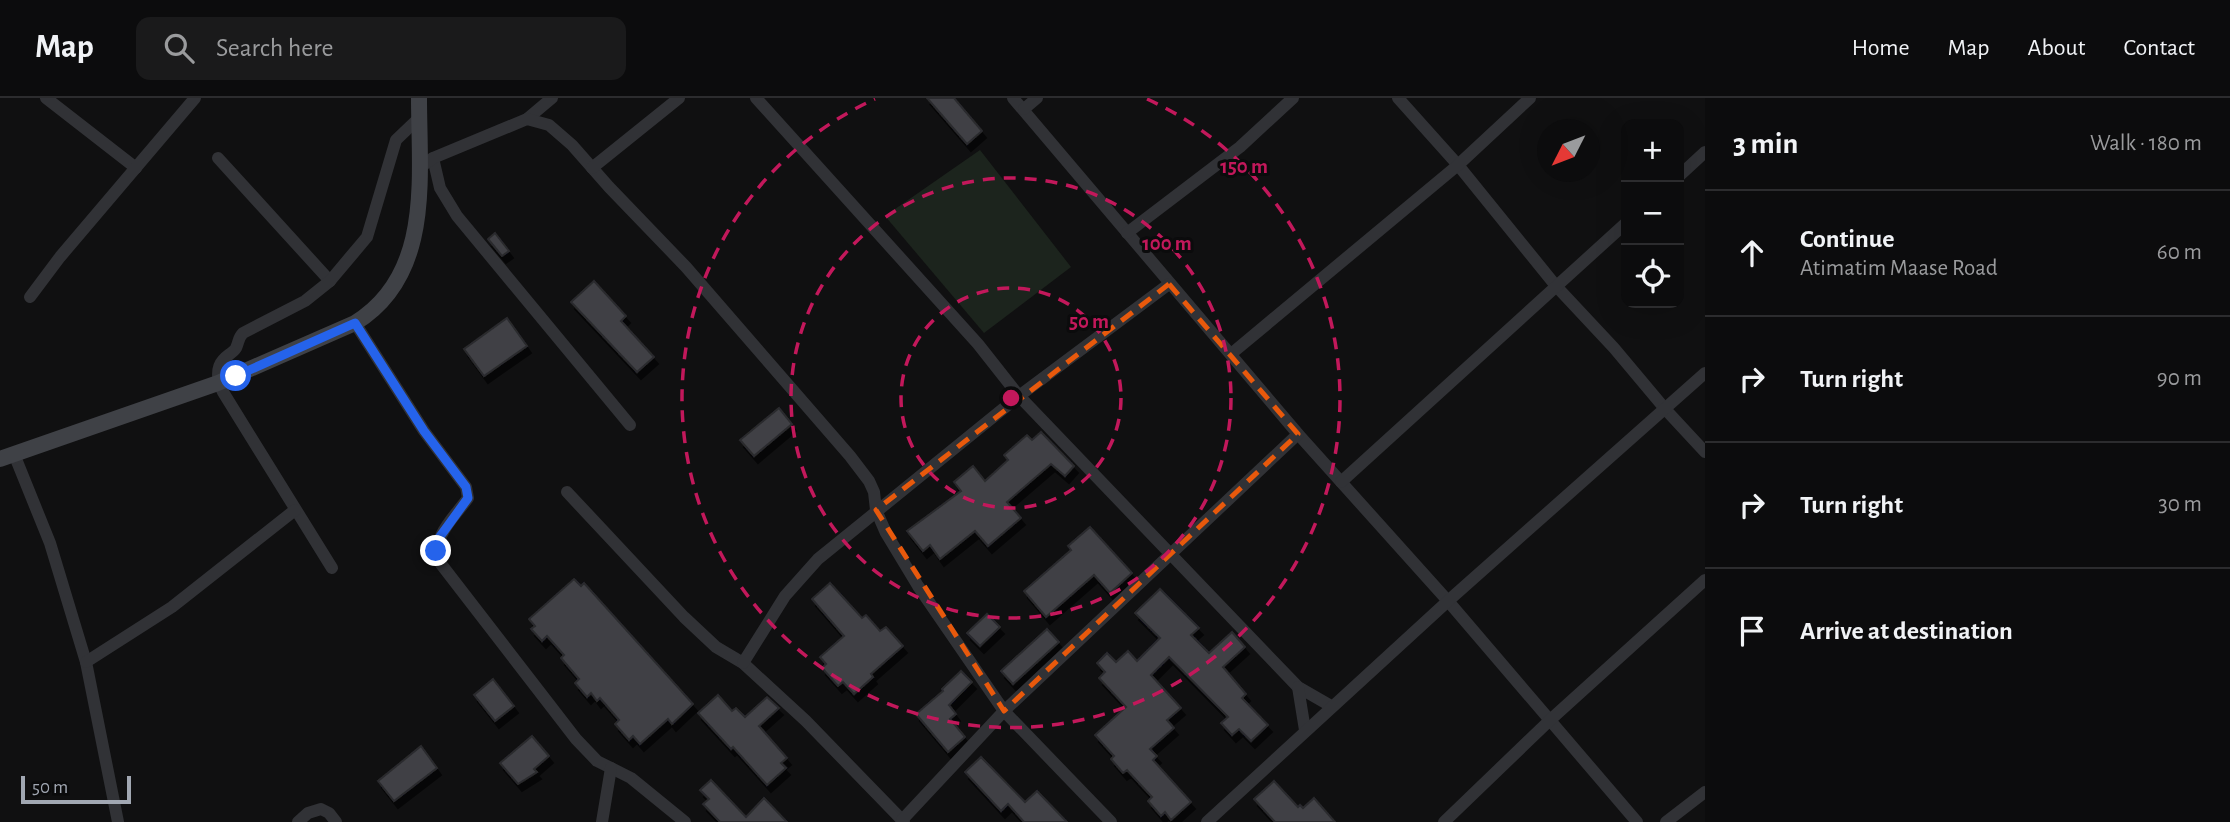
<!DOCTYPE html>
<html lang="en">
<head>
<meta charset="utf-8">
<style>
	body { margin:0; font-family:"Alegreya Sans",sans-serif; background:#1a1a1b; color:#f1f3f6 }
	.controls { position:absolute; right:21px; top:21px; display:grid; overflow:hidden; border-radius:14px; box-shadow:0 7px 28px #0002 }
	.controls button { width:63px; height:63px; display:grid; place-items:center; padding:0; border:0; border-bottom:2px solid #2c2c2e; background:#0c0c0d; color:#f1f3f6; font:35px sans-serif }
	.compass { position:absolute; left:1537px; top:21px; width:63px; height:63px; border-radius:50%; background:#0c0c0d; box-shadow:0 7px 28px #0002; rotate:228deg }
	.scale { position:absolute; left:21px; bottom:18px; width:110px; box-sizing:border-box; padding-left:7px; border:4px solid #a1a7b2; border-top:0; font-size:19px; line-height:24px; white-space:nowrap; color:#a1a7b2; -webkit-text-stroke:5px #0b0b0c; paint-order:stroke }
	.stop { position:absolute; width:21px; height:21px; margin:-16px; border:5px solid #2563eb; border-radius:50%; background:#fff }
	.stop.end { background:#2563eb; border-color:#fff; box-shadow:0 2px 7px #0008 }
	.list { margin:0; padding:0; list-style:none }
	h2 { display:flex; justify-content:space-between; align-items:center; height:91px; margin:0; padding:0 28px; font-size:30px }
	h2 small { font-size:23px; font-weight:400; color:#9a9b9d }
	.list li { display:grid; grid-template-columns:46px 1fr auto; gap:21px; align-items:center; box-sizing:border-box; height:126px; padding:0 28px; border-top:2px solid #2c2c2e }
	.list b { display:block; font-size:26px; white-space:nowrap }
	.list p { margin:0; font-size:23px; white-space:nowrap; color:#9a9b9d }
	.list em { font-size:23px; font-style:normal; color:#9a9b9d }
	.icon { flex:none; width:38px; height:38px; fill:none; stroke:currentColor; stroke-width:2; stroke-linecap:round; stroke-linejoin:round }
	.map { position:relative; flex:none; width:1705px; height:724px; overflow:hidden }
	header { display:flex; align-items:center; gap:42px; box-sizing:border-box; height:98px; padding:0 35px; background:#0c0c0d; border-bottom:2px solid #2c2c2e }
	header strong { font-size:33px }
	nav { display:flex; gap:38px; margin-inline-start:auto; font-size:24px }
	.search { width:490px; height:63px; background:#1a1a1b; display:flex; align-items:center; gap:18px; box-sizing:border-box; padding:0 24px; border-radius:14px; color:#9a9b9d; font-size:26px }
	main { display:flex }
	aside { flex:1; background:#0c0c0d }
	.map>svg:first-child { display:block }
</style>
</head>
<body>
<header>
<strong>Map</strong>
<div class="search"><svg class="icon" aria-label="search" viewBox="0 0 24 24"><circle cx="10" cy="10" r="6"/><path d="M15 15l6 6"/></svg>Search here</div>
<nav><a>Home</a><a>Map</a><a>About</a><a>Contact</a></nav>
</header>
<main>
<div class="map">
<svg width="1705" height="724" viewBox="0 0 1705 724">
	<defs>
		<filter id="shadow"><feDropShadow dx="4" dy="7" stdDeviation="0" flood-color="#0009"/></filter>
	</defs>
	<rect width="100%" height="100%" fill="#101011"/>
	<path fill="#1c241d" d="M980 52 1071 169 984 235 885 118Z"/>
	<g fill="#3f4044" stroke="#2a2a2d" stroke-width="2" filter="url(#shadow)">
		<path d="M927 0H954L982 33 967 46Z"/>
		<path d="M495 135 509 153 502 158 488 141Z"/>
		<path d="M594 183 626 218 621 223 654 259 637 274 571 204Z"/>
		<path d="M507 220 527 248 484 278 464 251Z"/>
		<path d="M779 310 792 326 754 358 740 342Z"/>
		<path d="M1041 334 1074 368 1065 378 1051 366 1007 404 1021 420 988 448 975 433 940 461 930 447 923 453 907 433 961 393 954 384 973 368 985 383 1008 362 1004 357 1027 337 1032 342Z"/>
		<path d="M1090 429 1132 475 1110 495 1094 477 1046 519 1024 493 1071 452 1068 448Z"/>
		<path d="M574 481 581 488 584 485 693 606 672 626 668 621 640 646 633 638 629 642 615 626 619 622 600 600 597 603 591 595 587 599 575 585 579 581 561 560 564 557 547 538 542 543 531 531 535 528 529 521Z"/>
		<path d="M830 485 862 520 866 517 880 533 886 529 903 548 871 576 873 579 854 596 843 584 838 588 822 570 826 566 820 559 844 538 812 501Z"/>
		<path d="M1160 491 1199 530 1191 537 1209 555 1232 534 1245 549 1223 569 1246 596 1242 600 1268 627 1251 643 1239 631 1232 637 1221 625 1228 619 1169 559 1151 577 1181 610 1167 622 1174 630 1150 651 1157 658 1153 662 1191 704 1171 722 1165 714 1161 718 1148 703 1152 699 1127 672 1123 675 1111 661 1114 658 1095 637 1126 609 1099 580 1105 574 1097 565 1107 555 1116 564 1128 553 1137 563 1160 540 1135 515Z"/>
		<path d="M987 516 1000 529 980 548 967 535Z"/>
		<path d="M1047 531 1059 544 1013 586 1001 573Z"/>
		<path d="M961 573 972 584 949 607 956 616 950 621 965 639 948 654 916 616 943 593 942 591Z"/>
		<path d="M493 581 514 608 495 623 474 597Z"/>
		<path d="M718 597 732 613 736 610 745 619 767 599 779 610 759 628 787 660 781 665 786 670 767 687 733 649 731 651 698 615Z"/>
		<path d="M532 638 549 658 534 671 537 674 518 686 500 665Z"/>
		<path d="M421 648 437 670 394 703 378 683Z"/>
		<path d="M981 659 1025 704 1037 693 1067 724H1024L1008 706 1001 713 965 674Z"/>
		<path d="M711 682 746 719 764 700 787 724H720L703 706 709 701 700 692Z"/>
		<path d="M1274 683 1298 709 1300 707 1303 710 1314 700 1335 724H1275L1254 701Z"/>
	</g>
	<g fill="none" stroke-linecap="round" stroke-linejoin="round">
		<g stroke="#313236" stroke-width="12">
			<path d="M46 0 136 70"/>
			<path d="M756 0 978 246 1019 298 1298 589 1331 608"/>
			<path d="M1013 0 1298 336 1448 503 1637 724"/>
			<path d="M1398 0 1458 67 1556 188 1614 250 1666 312 1705 354"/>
			<path d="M1024 11 1037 0"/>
			<path d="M527 21 552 0"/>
			<path d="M218 60 330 183"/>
			<path d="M433 60 440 90 457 118 630 327"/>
			<path d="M419 70 433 60 527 21 549 27 572 47 609 89 686 169 850 358 869 383 874 394 876 412 886 435 918 488 1004 613 1111 724"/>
			<path d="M592 70 679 0"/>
			<path d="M1679 78 1705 54"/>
			<path d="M1127 135 1240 49 1293 0"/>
			<path d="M30 199 60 159 195 0"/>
			<path d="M355 225 424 333 466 389 468 400C453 421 430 439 441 466L576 641 597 663 631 680 685 724"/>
			<path d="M1231 256 1458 67 1530 0"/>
			<path d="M14 356 50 445 86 564 118 724"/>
			<path d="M1341 384 1626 125"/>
			<path d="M567 394 684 519 716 549 743 565 806 623 904 724"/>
			<path d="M332 470 223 294C218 285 215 271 223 262 227 257 233 255 236 250 239 244 238 240 243 235L305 203 330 183 367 139 396 42 419 20"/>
			<path d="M86 564 172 509 295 412"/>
			<path d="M743 565 785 498 818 461 1019 298 1169 186"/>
			<path d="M1298 589 1305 632"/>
			<path d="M902 722 1004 613 1298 336"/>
			<path d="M298 724 308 715 321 711 329 715 336 724"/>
			<path d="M602 724 611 670"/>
			<path d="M1207 724 1448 503 1705 275"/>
			<path d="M1444 724 1549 623 1705 482"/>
			<path d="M1666 724 1705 694"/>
		</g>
		<path stroke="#3f4146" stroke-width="16" d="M0 361 218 285 355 225C433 177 419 80 419 0"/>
	</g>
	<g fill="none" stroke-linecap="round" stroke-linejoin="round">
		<path stroke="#2563eb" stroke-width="9" d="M236 278 355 225 424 333 466 389 468 400 439 440 436 453"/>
	</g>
	<path fill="none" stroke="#e8590c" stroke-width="5" stroke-dasharray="14 9" stroke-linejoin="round" d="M1169 186 1298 336 1004 613 876 412Z"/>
	<g fill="none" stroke="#c2185b" stroke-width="3.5" stroke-dasharray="12 9">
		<circle cx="1011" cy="300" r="110"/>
		<circle cx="1011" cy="300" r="220"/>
		<path d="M1147 1A329 329 0 1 1 875 1"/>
	</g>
	<circle cx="1011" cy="300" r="10" fill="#c2185b" stroke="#0b0b0c" stroke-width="3.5"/>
	<g font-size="21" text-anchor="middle" font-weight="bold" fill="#c2185b" stroke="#0b0b0c" stroke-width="6" stroke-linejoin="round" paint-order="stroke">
		<text x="1244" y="75">150 m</text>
		<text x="1167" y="152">100 m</text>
		<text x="1089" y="230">50 m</text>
	</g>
</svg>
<div class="controls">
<button>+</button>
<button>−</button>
<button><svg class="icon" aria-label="locate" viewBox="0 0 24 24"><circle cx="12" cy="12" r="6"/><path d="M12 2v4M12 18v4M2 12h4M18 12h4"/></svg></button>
</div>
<svg class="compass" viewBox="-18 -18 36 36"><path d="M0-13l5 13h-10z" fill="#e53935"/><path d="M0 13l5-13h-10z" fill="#9a9b9d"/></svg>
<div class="scale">50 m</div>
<div class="stop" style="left:236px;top:278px"></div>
<div class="stop end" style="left:436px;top:453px"></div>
</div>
<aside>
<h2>3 min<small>Walk · 180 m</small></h2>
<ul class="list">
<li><svg class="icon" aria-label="ahead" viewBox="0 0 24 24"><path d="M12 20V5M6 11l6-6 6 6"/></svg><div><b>Continue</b><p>Atimatim Maase Road</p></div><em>60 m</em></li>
<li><svg class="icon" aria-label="right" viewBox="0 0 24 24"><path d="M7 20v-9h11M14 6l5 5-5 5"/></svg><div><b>Turn right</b></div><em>90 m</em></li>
<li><svg class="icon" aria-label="right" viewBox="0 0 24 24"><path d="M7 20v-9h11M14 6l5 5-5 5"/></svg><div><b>Turn right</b></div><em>30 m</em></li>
<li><svg class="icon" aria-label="arrive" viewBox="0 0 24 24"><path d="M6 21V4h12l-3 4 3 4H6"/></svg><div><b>Arrive at destination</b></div></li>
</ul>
</aside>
</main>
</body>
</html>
